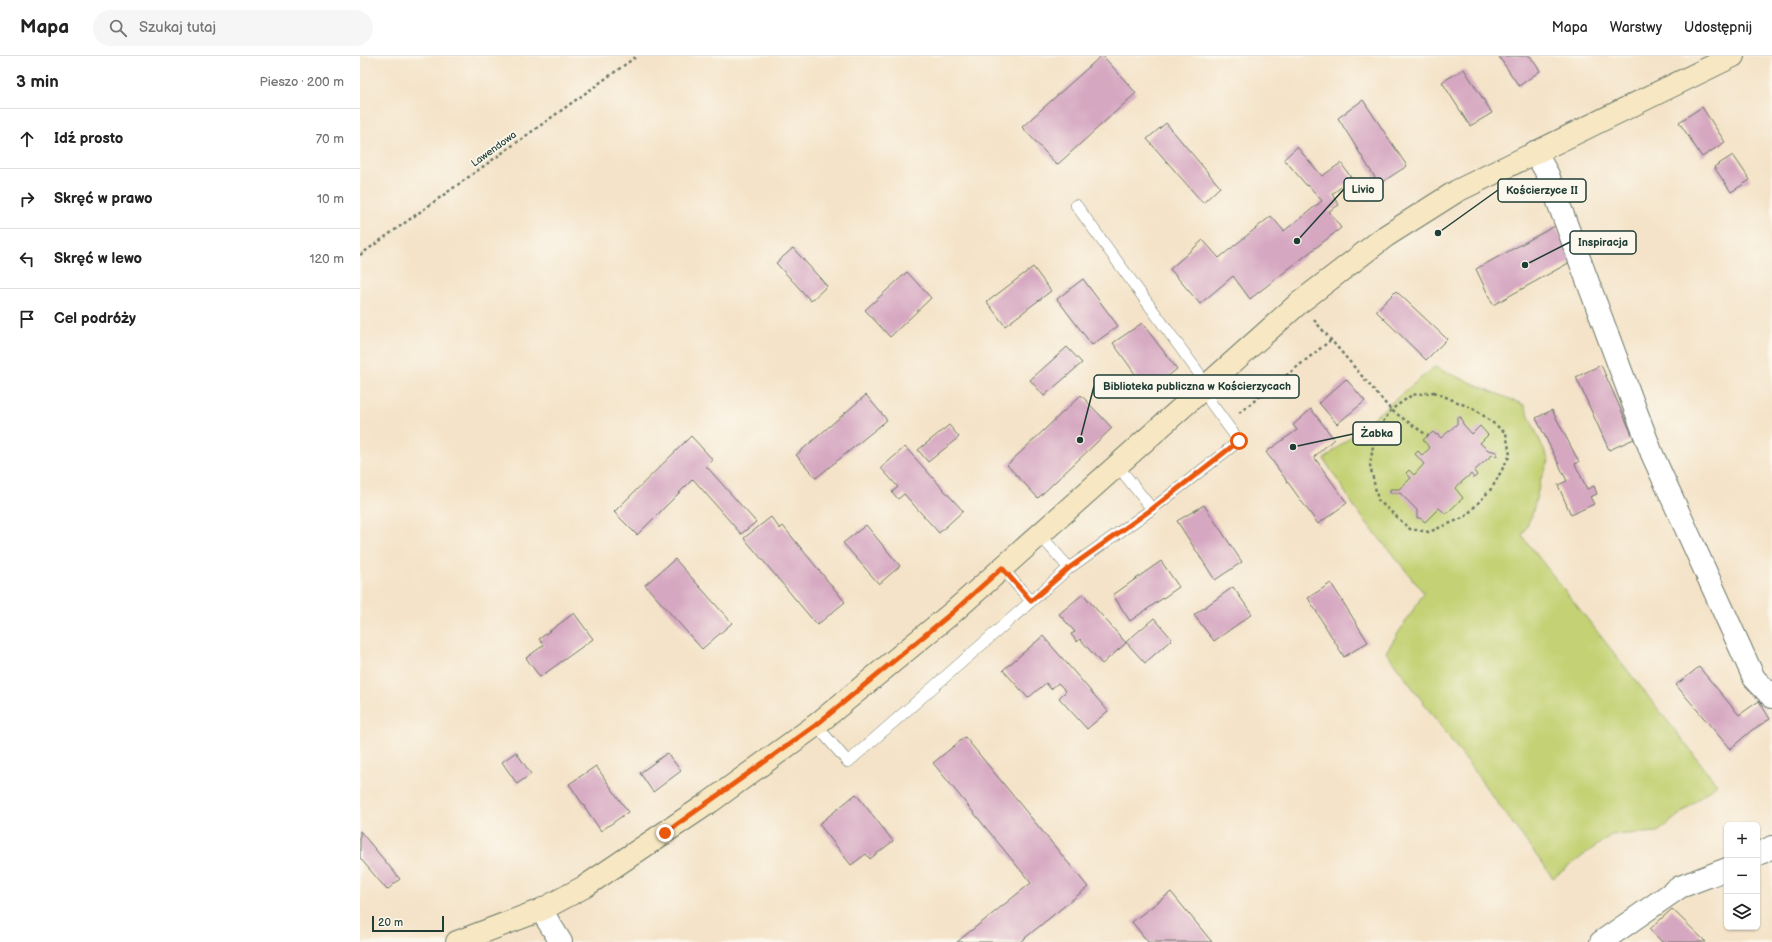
<!DOCTYPE html>
<html lang="pl">
<head>
<meta charset="utf-8">
<style>
	body { margin:0; font-family:"Balsamiq Sans",sans-serif; background:#f6f6f6; color:#222 }
	.controls { position:absolute; right:12px; bottom:12px; display:grid; overflow:hidden; border-radius:6px; box-shadow:0 1px 3px #0004 }
	.controls button { width:36px; height:36px; display:grid; place-items:center; padding:0; border:0; border-bottom:1px solid #e0e0e0; background:#fff; color:#222; font:20px sans-serif }
	.scale { position:absolute; left:12px; bottom:10px; width:72px; box-sizing:border-box; padding-left:4px; border:2px solid #1f3d34; border-top:0; font-size:11px; line-height:14px; white-space:nowrap; color:#1f3d34; -webkit-text-stroke:3px #fbf7ec; paint-order:stroke }
	.stop { position:absolute; width:12px; height:12px; margin:-9px; border:3px solid #ea580c; border-radius:50%; background:#fff }
	.stop.end { background:#ea580c; border-color:#fff; box-shadow:0 1px 4px #0008 }
	.list { margin:0; padding:0; list-style:none }
	h2 { display:flex; justify-content:space-between; align-items:center; height:52px; margin:0; padding:0 16px; font-size:17px }
	h2 small { font-size:13px; font-weight:400; color:#767676 }
	.list li { display:grid; grid-template-columns:26px 1fr auto; gap:12px; align-items:center; box-sizing:border-box; height:60px; padding:0 16px; border-top:1px solid #e0e0e0 }
	.list b { display:block; font-size:15px; white-space:nowrap }
	.list em { font-size:13px; font-style:normal; color:#767676 }
	.icon { flex:none; width:22px; height:22px; fill:none; stroke:currentColor; stroke-width:2; stroke-linecap:round; stroke-linejoin:round }
	.map { position:relative; flex:none; width:1412px; height:886px; overflow:hidden }
	header { display:flex; align-items:center; gap:24px; box-sizing:border-box; height:56px; padding:0 20px; background:#fff; border-bottom:1px solid #e0e0e0 }
	header strong { font-size:19px }
	nav { display:flex; gap:22px; margin-inline-start:auto; font-size:14px }
	.search { width:280px; height:36px; background:#f6f6f6; display:flex; align-items:center; gap:10px; box-sizing:border-box; padding:0 14px; border-radius:22px; color:#767676; font-size:15px }
	main { display:flex }
	aside { flex:1; background:#fff }
	.map>svg:first-child { display:block }
</style>
</head>
<body>
<header>
<strong>Mapa</strong>
<div class="search"><svg class="icon" aria-label="search" viewBox="0 0 24 24"><circle cx="10" cy="10" r="6"/><path d="M15 15l6 6"/></svg>Szukaj tutaj</div>
<nav><a>Mapa</a><a>Warstwy</a><a>Udostępnij</a></nav>
</header>
<main>
<aside>
<h2>3 min<small>Pieszo · 200 m</small></h2>
<ul class="list">
<li><svg class="icon" aria-label="ahead" viewBox="0 0 24 24"><path d="M12 20V5M6 11l6-6 6 6"/></svg><div><b>Idź prosto</b></div><em>70 m</em></li>
<li><svg class="icon" aria-label="right" viewBox="0 0 24 24"><path d="M7 20v-9h11M14 6l5 5-5 5"/></svg><div><b>Skręć w prawo</b></div><em>10 m</em></li>
<li><svg class="icon" aria-label="left" viewBox="0 0 24 24"><path d="M17 20v-9H6M10 6l-5 5 5 5"/></svg><div><b>Skręć w lewo</b></div><em>120 m</em></li>
<li><svg class="icon" aria-label="arrive" viewBox="0 0 24 24"><path d="M6 21V4h12l-3 4 3 4H6"/></svg><div><b>Cel podróży</b></div></li>
</ul>
</aside>
<div class="map">
<svg width="1412" height="886" viewBox="0 0 1412 886">
	<rect width="100%" height="100%" fill="#fbf7ec"/>
	<filter id="ink" filterUnits="userSpaceOnUse"><feTurbulence type="fractalNoise" baseFrequency=".025" numOctaves="2"/><feDisplacementMap in="SourceGraphic" scale="8" xChannelSelector="R" yChannelSelector="G"/><feConvolveMatrix kernelMatrix="1 2 1 2 8 2 1 2 1" color-interpolation-filters="sRGB"/></filter>
	<filter id="wash" filterUnits="userSpaceOnUse"><feTurbulence type="fractalNoise" baseFrequency=".012" numOctaves="4" result="noise"/><feDisplacementMap in="SourceGraphic" scale="16" xChannelSelector="R" yChannelSelector="G"/><feGaussianBlur stdDeviation="0.9" result="paint"/><feColorMatrix in="noise" values="0 0 0 0 0 0 0 0 0 0 0 0 0 0 0 0 0 1.4 0 .05"/><feComposite in="paint" operator="in"/></filter>
	<g filter="url(#wash)">
		<rect width="100%" height="100%" fill="#f4e3c8"/>
		<path fill="#c4d274" stroke="#728854" d="M1074 311 1164 349 1189 405 1181 422 1172 459 1162 480 1357 728 1298 776 1251 779 1193 822 1026 596 1064 537 997 455 964 403Z"/>
		<g id="blocks">
			<g fill="#d6a7c1">
				<path d="M741 0H743L776 37 697 109 662 71Z"/>
				<path d="M1140 0H1170L1180 15 1159 30 1139 1Z"/>
				<path d="M1104 13 1132 57 1110 70 1082 26Z"/>
				<path d="M1003 44 1047 110 1019 128 978 62Z"/>
				<path d="M1342 51 1365 86 1342 101 1319 66Z"/>
				<path d="M806 67 860 131 843 147 787 83Z"/>
				<path d="M937 91 962 120 981 107 992 123 972 138 979 149 969 155 981 172 890 243 873 220 840 248 810 213 843 184 859 202 911 160 924 175 962 145 948 129 947 130 924 103Z"/>
				<path d="M1373 99 1390 124 1371 136 1354 111Z"/>
				<path d="M1195 170 1214 204 1133 249 1116 213Z"/>
				<path d="M433 192 467 230 451 245 416 207Z"/>
				<path d="M673 211 691 235 645 270 627 246Z"/>
				<path d="M547 216 571 242 530 281 505 254Z"/>
				<path d="M723 223 758 270 732 289 697 243Z"/>
				<path d="M1036 235 1087 283 1066 304 1016 255Z"/>
				<path d="M782 267 817 313 788 336 753 287Z"/>
				<path d="M707 291 722 307 684 340 670 324Z"/>
				<path d="M1241 309 1274 383 1249 394 1216 321Z"/>
				<path d="M986 323 1005 345 977 368 959 347Z"/>
				<path d="M506 339 527 364 456 422 436 399Z"/>
				<path d="M721 339 752 372 678 442 647 409Z"/>
				<path d="M951 353 974 383 954 401 987 447 958 468 906 396 937 374 933 369Z"/>
				<path d="M1192 354 1219 406 1215 408 1227 433 1234 430 1237 438 1230 441 1234 448 1211 459 1198 429 1207 425 1176 362Z"/>
				<path d="M1101 361 1103 368 1112 378 1120 370 1128 379 1120 387 1128 394 1137 396V400L1132 399 1114 415 1117 419 1114 422 1111 418 1095 432 1103 442 1086 458 1079 452 1065 466 1060 462H1057V454L1040 437H1030V433H1039L1051 422 1046 417 1049 414 1054 419 1064 408 1055 398 1058 395 1062 399 1070 392 1063 384 1073 376 1076 379 1077 378 1081 382 1097 368V362Z"/>
				<path d="M589 369 599 381 568 406 558 394Z"/>
				<path d="M331 380 353 404 346 410 396 466 381 478 333 423 277 479 254 456Z"/>
				<path d="M545 391 603 455 579 477 544 438 538 443 532 436 538 431 521 412Z"/>
				<path d="M844 449 882 506 855 524 817 465Z"/>
				<path d="M411 461 420 473 423 470 485 546 457 569 384 482Z"/>
				<path d="M506 469 540 510 519 528 483 487Z"/>
				<path d="M315 503 372 567 342 593 285 529Z"/>
				<path d="M801 505 819 531 770 565 753 539Z"/>
				<path d="M971 527 1008 586 984 601 948 542Z"/>
				<path d="M873 531 892 558 854 585 834 559Z"/>
				<path d="M723 538 766 587 742 608 720 583 717 586 711 578 715 576 699 558Z"/>
				<path d="M214 557 233 583 180 621 166 602 184 589 179 583Z"/>
				<path d="M794 562 812 583 785 607 766 586Z"/>
				<path d="M683 580 748 655 727 673 699 642 706 635 698 627 691 633 686 627 668 642 643 614Z"/>
				<path d="M1339 611 1379 659 1399 645 1410 663 1392 674 1370 693 1316 629Z"/>
				<path d="M605 681 728 831 660 886H597L671 827 573 707Z"/>
				<path d="M156 696 171 718 157 728 142 706Z"/>
				<path d="M307 697 321 715 293 736 280 717Z"/>
				<path d="M236 710 268 756 241 775 209 728Z"/>
				<path d="M496 738 533 785 510 803 506 798 491 809 459 768Z"/>
				<path d="M0 775 40 823 27 834 0 802Z"/>
				<path d="M811 836 852 886H788L772 866Z"/>
				<path d="M1312 853 1346 886H1302L1290 873Z"/>
			</g>
		</g>
	</g>
	<g filter="url(#ink)">
		<use href="#blocks" fill-opacity="0" stroke="#6a7768" stroke-width="1"/>
		<g fill="none" stroke-linecap="round" stroke-linejoin="round">
			<g stroke="#6a7768" stroke-width="12">
				<g id="service">
					<path d="M757 409 792 453"/>
					<path d="M680 479 709 512"/>
					<path d="M642 512 671 545"/>
					<path d="M456 669 488 706 709 512 792 453 879 385 851 347 838 316 716 149"/>
				</g>
			</g>
			<g stroke="#6a7768" stroke-width="24">
				<g id="minor">
					<path d="M1175 96 1188 119 1292 398 1394 622 1412 641"/>
					<path d="M1397 799 1412 791"/>
					<path d="M1241 886 1320 831 1367 813"/>
				</g>
			</g>
			<g stroke="#6a7768" stroke-width="24">
				<path id="tertiary" d="M181 854 201 886"/>
			</g>
			<g stroke="#6a7768" stroke-width="24">
				<path id="secondary" d="M97 886 181 854 224 831 350 746 456 669 593 556 939 247 1026 180 1097 135 1373 0"/>
			</g>
			<g stroke="#6a7768" stroke-width="2.5" stroke-dasharray="3 3" stroke-linecap="butt">
				<path d="M0 199 277 0"/>
				<path d="M954 264 1031 354 1068 380"/>
				<path d="M1074 336 1116 354 1146 377 1150 399 1132 432 1105 461 1069 476 1050 473 1018 444 1010 409 1015 378 1031 354 1052 339Z"/>
				<path d="M879 357 971 284"/>
			</g>
			<use href="#service" stroke="#fff" stroke-width="11"/>
			<use href="#minor" stroke="#fff" stroke-width="22"/>
			<use href="#tertiary" stroke="#fff" stroke-width="22"/>
			<use href="#secondary" stroke="#f7e8c3" stroke-width="22"/>
		</g>
	</g>
	<g fill="none" stroke-linecap="round" stroke-linejoin="round" filter="url(#ink)">
		<path stroke="#ea580c" stroke-width="5" d="M305 777 456 669 593 556 642 512 671 545 709 512 792 453 879 385"/>
	</g>
	<g text-anchor="middle" dominant-baseline="central" stroke-width="3.5" stroke-linejoin="round" paint-order="stroke">
		<g font-size="10" fill="#1f3d34" stroke="#fbf7ec">
			<text transform="translate(134 93) rotate(-36)">Lawendowa</text>
		</g>
	</g>
	<path fill="none" stroke="#1f3d34" stroke-width="1.5" d="M937 185L984 133M1078 177L1138 134M1165 209L1210 186M720 384L734 330M933 391L993 378"/>
	<g fill="#1f3d34" stroke="#fbf7ec" stroke-width="1.5">
		<circle cx="937" cy="185" r="4"/>
		<circle cx="1078" cy="177" r="4"/>
		<circle cx="1165" cy="209" r="4"/>
		<circle cx="720" cy="384" r="4"/>
		<circle cx="933" cy="391" r="4"/>
	</g>
	<g fill="#fbf7ec" stroke="#1f3d34" stroke-width="1.5">
		<rect x="984" y="122" width="39" height="23" rx="4"/>
		<rect x="1138" y="123" width="88" height="23" rx="4"/>
		<rect x="1210" y="175" width="66" height="23" rx="4"/>
		<rect x="734" y="319" width="205" height="23" rx="4"/>
		<rect x="993" y="366" width="48" height="23" rx="4"/>
	</g>
	<g font-size="11" text-anchor="middle" font-weight="bold" fill="#1f3d34">
		<text x="1003" y="137">Livio</text>
		<text x="1182" y="138">Kościerzyce II</text>
		<text x="1243" y="190">Inspiracja</text>
		<text x="837" y="334">Biblioteka publiczna w Kościerzycach</text>
		<text x="1017" y="381">Żabka</text>
	</g>
</svg>
<div class="controls">
<button>+</button>
<button>−</button>
<button><svg class="icon" aria-label="layers" viewBox="0 0 24 24"><path d="M12 4l9 5-9 5-9-5zM3 14l9 5 9-5"/></svg></button>
</div>
<div class="scale">20 m</div>
<div class="stop" style="left:879px;top:385px"></div>
<div class="stop end" style="left:305px;top:777px"></div>
</div>
</main>
</body>
</html>
